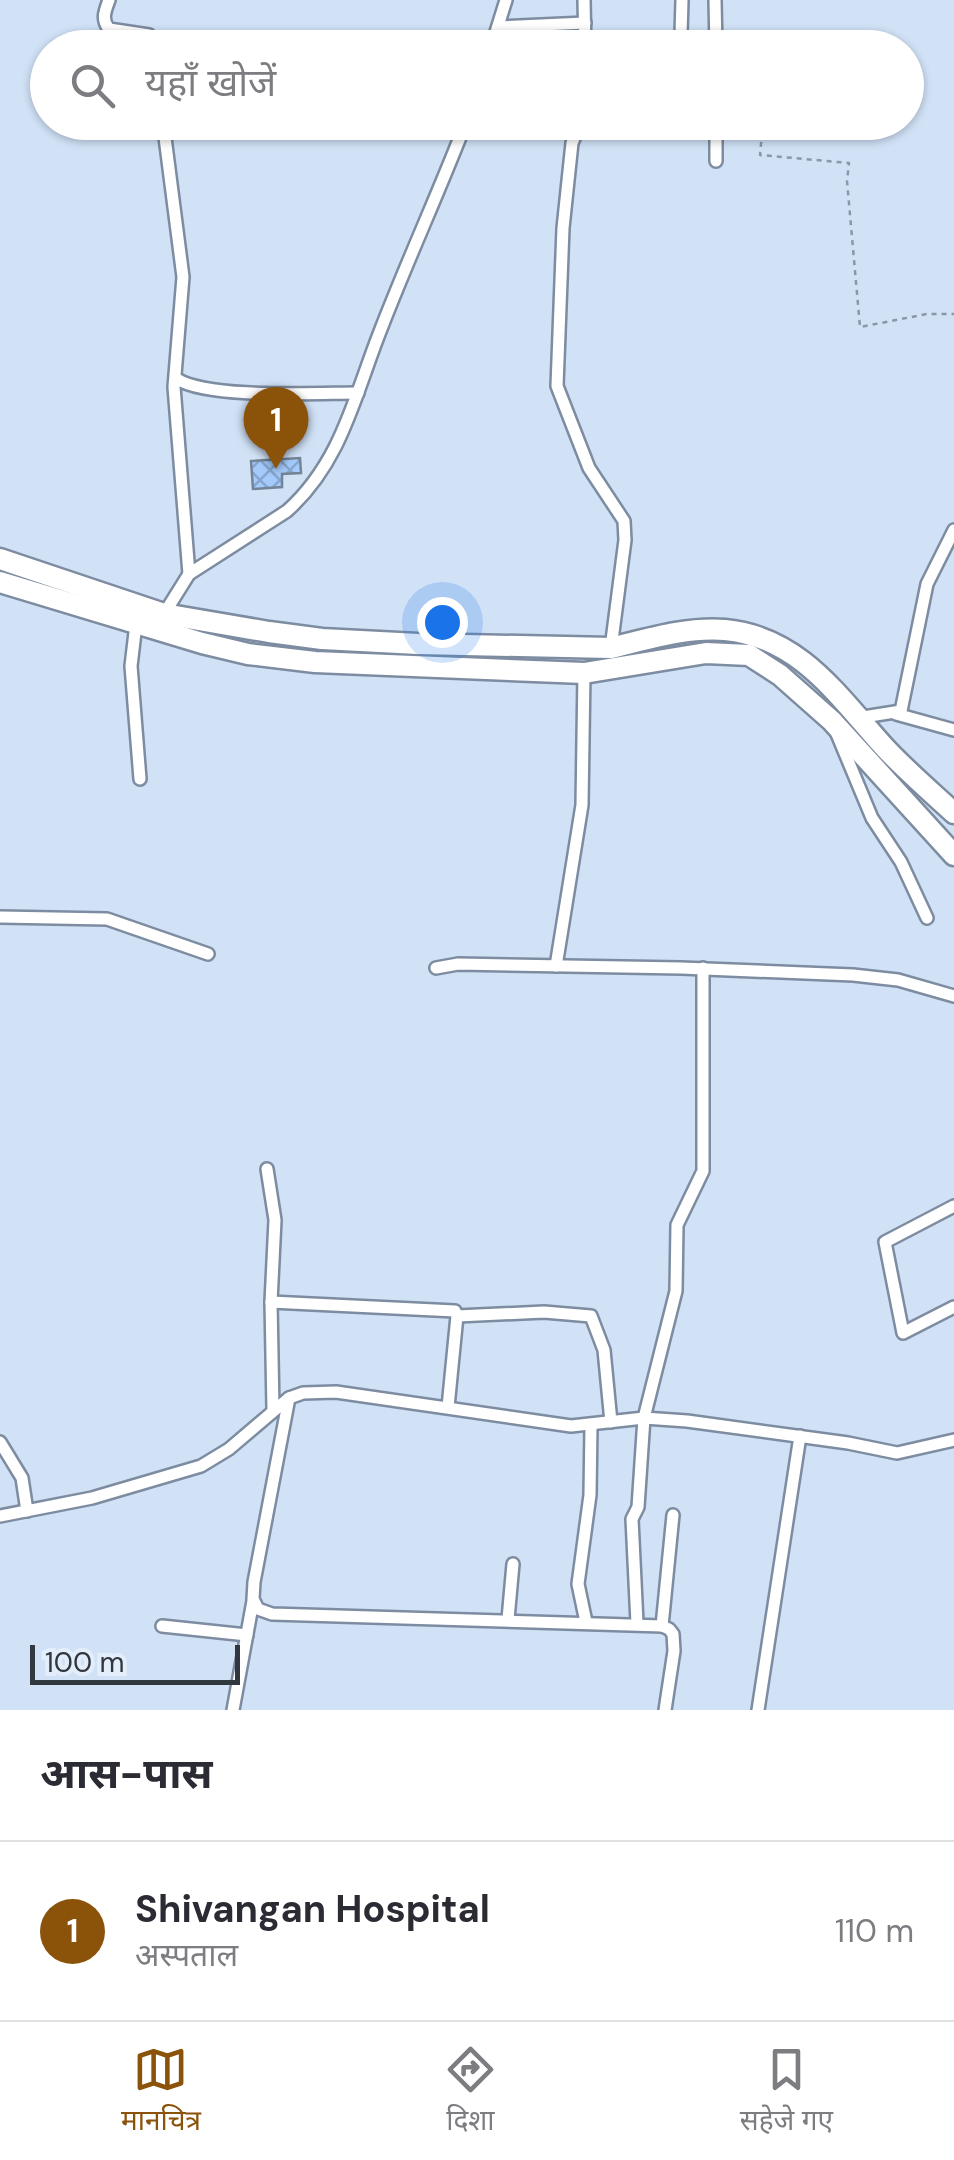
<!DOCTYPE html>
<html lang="hi">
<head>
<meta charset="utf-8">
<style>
	body { margin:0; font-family:"DM Sans","Noto Sans Devanagari",sans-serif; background:#f2f2f3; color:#2b2b33 }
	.scale { position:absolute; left:30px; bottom:25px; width:210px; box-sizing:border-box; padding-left:10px; border:5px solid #30373f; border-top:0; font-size:28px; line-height:35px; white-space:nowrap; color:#30373f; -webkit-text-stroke:8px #e4eefb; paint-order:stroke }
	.you { position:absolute; left:442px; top:622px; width:35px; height:35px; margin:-25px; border:8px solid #fff; border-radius:50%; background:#1a73e8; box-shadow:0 0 0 15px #1a73e833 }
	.badge { display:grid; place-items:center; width:65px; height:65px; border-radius:50%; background:#8b520a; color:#fff; font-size:32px; font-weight:700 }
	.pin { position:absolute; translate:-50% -82px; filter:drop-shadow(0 2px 5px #0008) }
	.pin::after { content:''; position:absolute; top:52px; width:35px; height:30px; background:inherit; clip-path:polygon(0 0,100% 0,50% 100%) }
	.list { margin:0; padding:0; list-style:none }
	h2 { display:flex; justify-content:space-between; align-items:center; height:130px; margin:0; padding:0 40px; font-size:42px }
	h2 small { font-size:32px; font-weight:400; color:#7c7c81 }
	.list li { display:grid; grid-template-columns:65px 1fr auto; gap:30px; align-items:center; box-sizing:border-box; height:180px; padding:0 40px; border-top:2px solid #e1e1e2 }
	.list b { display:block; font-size:38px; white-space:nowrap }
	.list p { margin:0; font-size:32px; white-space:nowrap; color:#7c7c81 }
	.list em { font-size:32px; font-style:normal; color:#7c7c81 }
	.icon { flex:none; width:55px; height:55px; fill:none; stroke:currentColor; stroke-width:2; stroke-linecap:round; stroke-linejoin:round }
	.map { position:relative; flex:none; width:954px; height:1710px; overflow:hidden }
	.search { position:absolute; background:#fff; box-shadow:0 2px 8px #0004; left:30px; right:30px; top:30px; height:110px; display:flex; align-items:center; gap:25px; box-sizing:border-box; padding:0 35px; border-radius:55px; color:#7c7c81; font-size:38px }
	.sheet { height:310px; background:#fff }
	nav { display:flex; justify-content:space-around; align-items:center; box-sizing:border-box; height:140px; border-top:2px solid #e1e1e2; background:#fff; font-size:28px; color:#7c7c81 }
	nav a { display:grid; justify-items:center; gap:5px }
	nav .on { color:#8b520a }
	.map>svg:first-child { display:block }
</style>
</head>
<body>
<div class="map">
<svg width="954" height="1710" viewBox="0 0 954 1710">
	<defs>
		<pattern id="building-cross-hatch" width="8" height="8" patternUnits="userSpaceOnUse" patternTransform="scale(2.5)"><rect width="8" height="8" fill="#a4cbfc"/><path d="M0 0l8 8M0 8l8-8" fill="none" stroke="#86a6cd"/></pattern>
	</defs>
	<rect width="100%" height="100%" fill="#d1e2f7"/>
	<path fill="url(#building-cross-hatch)" stroke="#748497" stroke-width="2.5" d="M300 458 301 473 282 474V487L253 489 251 461Z"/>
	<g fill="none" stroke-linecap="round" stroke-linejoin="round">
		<g stroke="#7d8ca0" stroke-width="16">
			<g id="minor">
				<path d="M109 0C105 11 101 19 109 29L149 35 155 48"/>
				<path d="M584 0 585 48"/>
				<path d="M715 0 716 48"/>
				<path d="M498 27 585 23"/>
				<path d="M681 34 682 0"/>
				<path d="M491 48 506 0"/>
				<path d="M163 122 183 277 174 387 189 574"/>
				<path d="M581 122 572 143 563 228 557 386 589 468 624 521 625 540 611 648"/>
				<path d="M716 122V161"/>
				<path d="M177 379C208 399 318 393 358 393"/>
				<path d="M164 614 189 574 287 511C342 462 355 394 381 329 408 259 439 192 466 122"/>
				<path d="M136 624 131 666 140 779"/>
				<path d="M896 714 954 730"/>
				<path d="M857 718 901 711 927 584 954 530"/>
				<path d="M837 734 872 818 901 862 927 918"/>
				<path d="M0 917 107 919 208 954"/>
				<path d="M556 966 582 805 584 673"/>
				<path d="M436 968 458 964 681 968 853 975 898 980 954 996"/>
				<path d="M267 1169 275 1220 271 1302 273 1410"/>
				<path d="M954 1206 885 1242 903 1333 954 1307"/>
				<path d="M271 1302 455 1311 457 1316 448 1407"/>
				<path d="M457 1316 544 1312 591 1316 604 1350 611 1422"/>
				<path d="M0 1442 22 1478 27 1511"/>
				<path d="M0 1516 92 1498 201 1466 229 1449 289 1398"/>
				<path d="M508 1619 513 1564"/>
				<path d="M586 1622 578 1584 590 1495 591 1426"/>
				<path d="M637 1623 632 1519 638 1507 644 1418 676 1291 677 1225 703 1171V968"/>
				<path d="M162 1626 247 1635"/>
				<path d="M662 1626 673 1515"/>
				<path d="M233 1710 253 1601"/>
				<path d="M665 1710 674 1651 673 1634 669 1629 662 1626 272 1614 258 1609 253 1599 254 1582 289 1398 303 1393 336 1392 571 1426 644 1418 687 1421 848 1443 897 1453 954 1440"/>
				<path d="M758 1710 800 1436"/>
			</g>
		</g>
		<g stroke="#7d8ca0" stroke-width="25">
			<g id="trunk">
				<path d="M0 559 164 614 269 632 322 639 418 644 611 648C648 639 686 627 725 630 801 637 839 698 887 750 908 772 931 792 954 813"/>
				<path d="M0 582 202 643 248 654 315 662 584 673 706 653 749 655 780 675 832 721 954 855"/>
			</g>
		</g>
		<path stroke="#8a97a6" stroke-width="2.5" stroke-dasharray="5 5" stroke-linecap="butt" d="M763 122 760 155 849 163 847 181 860 327 927 314H954"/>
		<use href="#minor" stroke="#fff" stroke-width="11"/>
		<use href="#trunk" stroke="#fff" stroke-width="20"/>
	</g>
</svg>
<div class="scale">100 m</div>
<div class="you"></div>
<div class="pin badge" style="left:276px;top:469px">1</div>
<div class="search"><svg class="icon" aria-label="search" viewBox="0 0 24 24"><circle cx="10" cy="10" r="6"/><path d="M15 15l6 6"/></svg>यहाँ खोजें</div>
</div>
<section class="sheet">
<h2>आस-पास<small></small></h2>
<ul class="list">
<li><span class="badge">1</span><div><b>Shivangan Hospital</b><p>अस्पताल</p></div><em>110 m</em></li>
</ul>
</section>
<nav>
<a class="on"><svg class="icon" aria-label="map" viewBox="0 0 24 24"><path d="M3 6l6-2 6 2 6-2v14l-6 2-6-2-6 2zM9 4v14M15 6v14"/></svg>मानचित्र</a>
<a><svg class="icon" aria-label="directions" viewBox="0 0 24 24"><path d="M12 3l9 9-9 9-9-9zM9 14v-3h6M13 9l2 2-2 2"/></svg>दिशा</a>
<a><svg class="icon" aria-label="saved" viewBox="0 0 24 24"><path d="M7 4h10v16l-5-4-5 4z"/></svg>सहेजे गए</a>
</nav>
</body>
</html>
